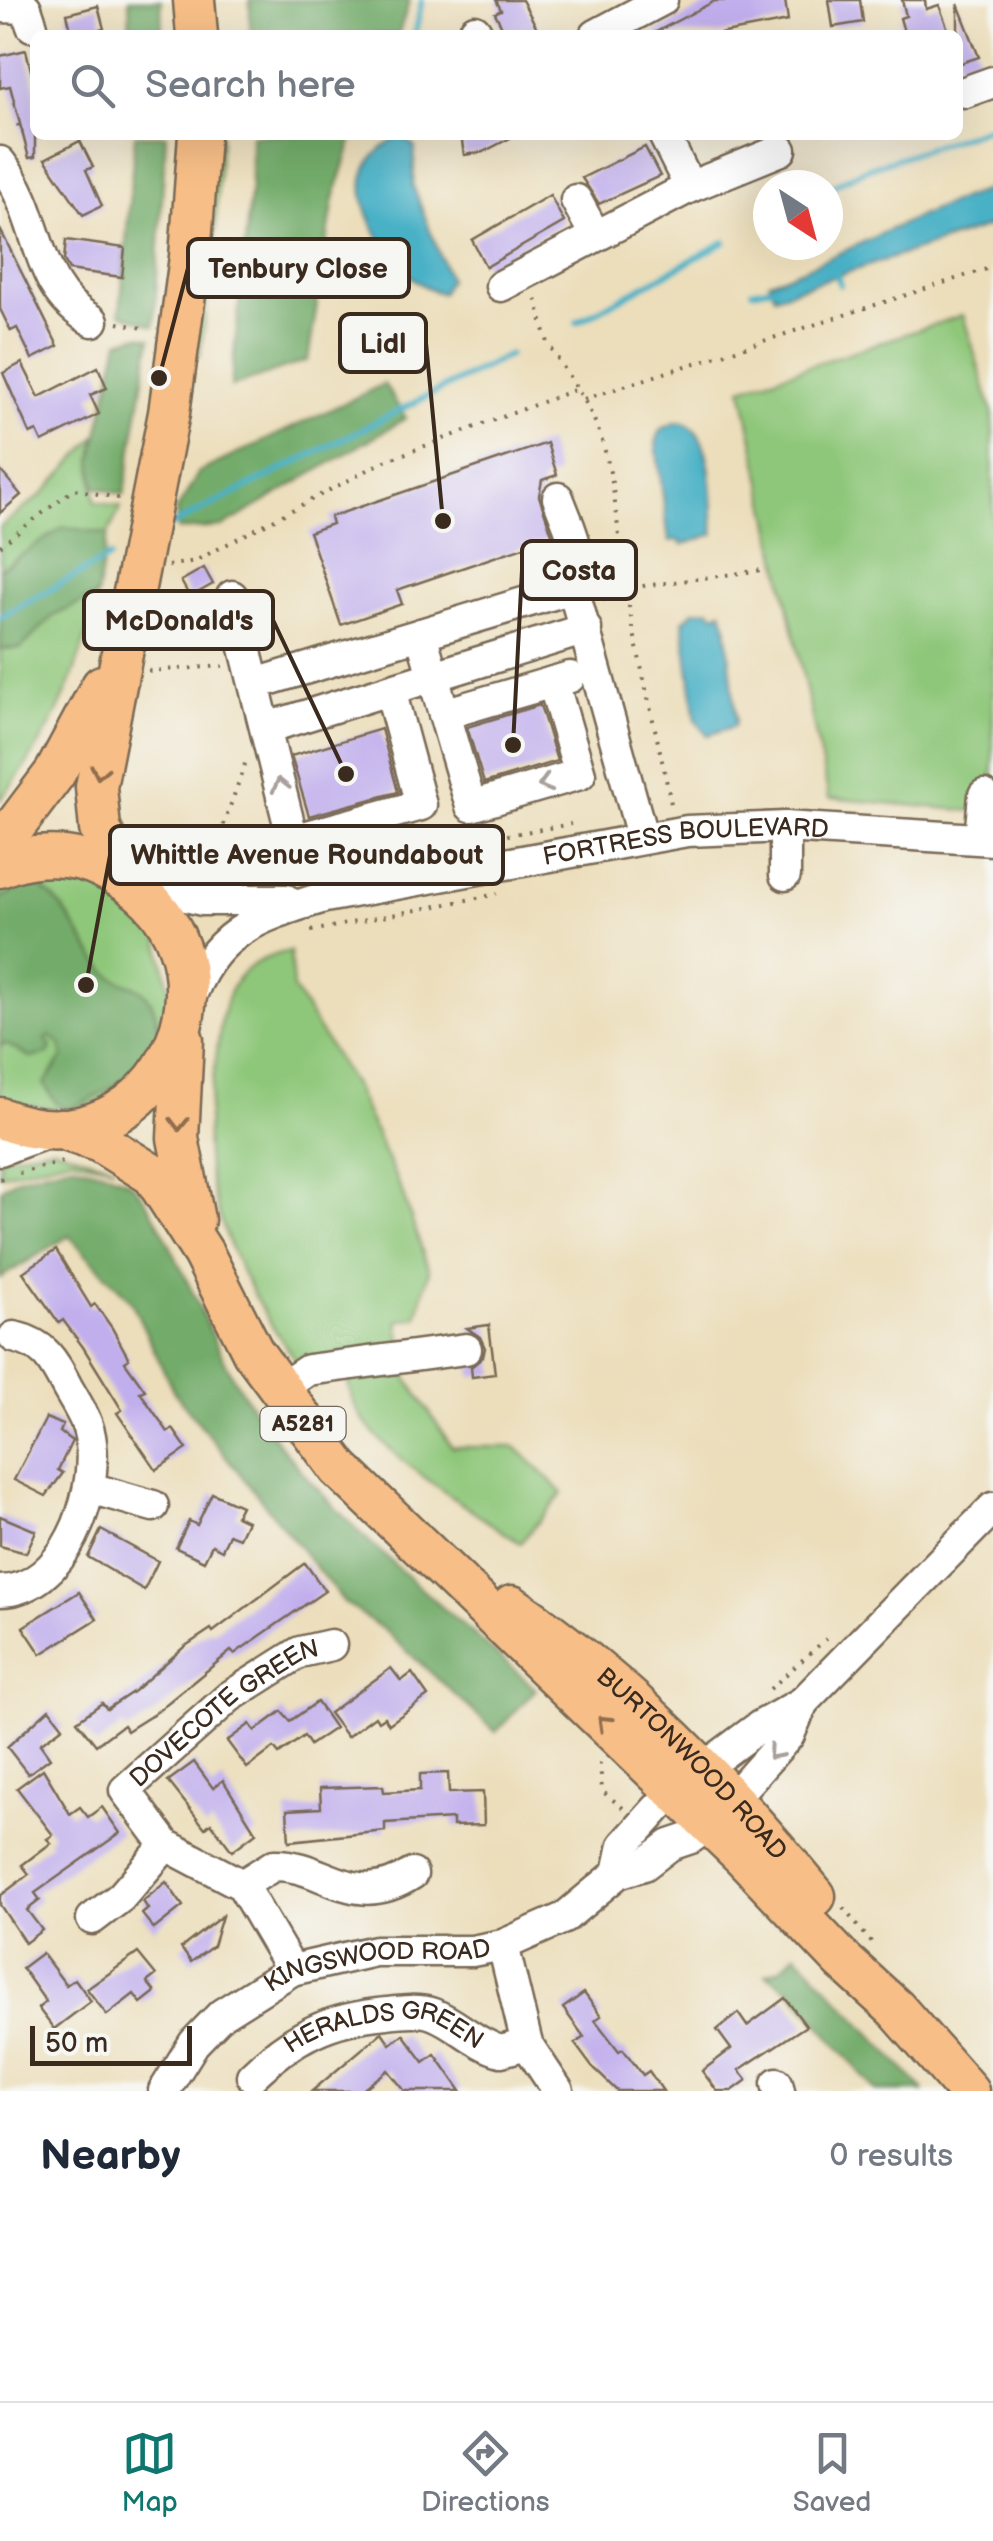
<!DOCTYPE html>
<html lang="en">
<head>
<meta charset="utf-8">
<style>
	body { margin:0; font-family:"Balsamiq Sans",sans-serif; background:#f2f2f3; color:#1f2937 }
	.compass { position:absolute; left:753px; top:170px; width:90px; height:90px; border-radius:50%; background:#fff; box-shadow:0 10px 40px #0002; rotate:144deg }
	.scale { position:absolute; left:30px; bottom:25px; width:162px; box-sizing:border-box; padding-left:10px; border:5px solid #3b2a1e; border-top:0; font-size:28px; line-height:35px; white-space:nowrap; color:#3b2a1e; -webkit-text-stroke:8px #f6f6f2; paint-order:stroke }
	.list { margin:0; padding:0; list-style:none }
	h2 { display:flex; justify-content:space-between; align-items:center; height:130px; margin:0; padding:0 40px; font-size:42px }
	h2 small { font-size:32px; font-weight:400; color:#747a83 }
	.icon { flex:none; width:55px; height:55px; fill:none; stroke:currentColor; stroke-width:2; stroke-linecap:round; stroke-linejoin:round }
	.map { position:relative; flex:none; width:993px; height:2091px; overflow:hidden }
	.search { position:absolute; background:#fff; box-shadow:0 10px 40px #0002; left:30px; right:30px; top:30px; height:110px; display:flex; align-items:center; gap:25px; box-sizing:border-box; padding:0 35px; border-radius:15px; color:#747a83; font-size:38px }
	.sheet { height:310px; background:#fff }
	nav { display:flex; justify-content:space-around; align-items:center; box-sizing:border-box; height:140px; border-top:2px solid #e0e1e3; background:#fff; font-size:28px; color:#747a83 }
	nav a { display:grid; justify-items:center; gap:5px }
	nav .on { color:#0f766e }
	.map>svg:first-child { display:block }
</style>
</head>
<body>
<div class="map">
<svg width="993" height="2091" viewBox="0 0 993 2091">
	<rect width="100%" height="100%" fill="#f6f6f2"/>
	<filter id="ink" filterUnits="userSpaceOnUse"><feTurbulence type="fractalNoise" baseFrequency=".01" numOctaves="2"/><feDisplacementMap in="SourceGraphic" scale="20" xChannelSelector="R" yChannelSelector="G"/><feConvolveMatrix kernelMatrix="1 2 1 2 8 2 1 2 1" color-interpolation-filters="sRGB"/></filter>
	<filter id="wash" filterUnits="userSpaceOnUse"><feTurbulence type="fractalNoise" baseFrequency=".0048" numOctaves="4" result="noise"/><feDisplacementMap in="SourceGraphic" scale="40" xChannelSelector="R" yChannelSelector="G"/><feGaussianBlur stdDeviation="2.25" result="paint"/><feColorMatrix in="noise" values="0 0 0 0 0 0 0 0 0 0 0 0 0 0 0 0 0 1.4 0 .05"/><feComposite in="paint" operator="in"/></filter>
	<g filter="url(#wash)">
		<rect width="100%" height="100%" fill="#ecdebb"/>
		<g fill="#8fc77a" stroke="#65784c" stroke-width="2.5">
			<path d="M211 135H221L214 247 200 356 190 355Z"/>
			<path d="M963 315 993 415V813L829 798 742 388Z"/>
			<path d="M96 437 92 461 95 502 121 507 108 534 64 528 0 569V527L44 493Z"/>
			<path d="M97 595C77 678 54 733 0 800V649L21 648 53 616Z"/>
			<path d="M27 871 102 880 157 930 172 1004 141 1073 110 1097 74 1111 0 1103V881Z"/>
			<path d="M290 951 293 988 355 1088 402 1192 429 1271 417 1317 398 1321 407 1378 452 1447H516L563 1493 520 1543C479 1515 378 1453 357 1410 349 1395 347 1374 342 1357L301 1367C259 1312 221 1243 209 1174 202 1134 212 1091 217 1051 224 996 229 964 290 951Z"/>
			<path d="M53 1147 115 1167 70 1158 0 1175V1157Z"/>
		</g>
		<g fill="#73ac6a" stroke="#576b44" stroke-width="2.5">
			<path d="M129 0H161L162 35H130Z"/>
			<path d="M250 0H410L398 35H250Z"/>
			<path d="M135 135H166L154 326 120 313Z"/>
			<path d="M251 135H354L334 198 308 360 231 387 251 184Z"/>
			<path d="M139 335 151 338 124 495 95 487 92 461 119 341Z"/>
			<path d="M384 384 406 418 222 527 178 530 176 512 199 472Z"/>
			<path d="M64 527 108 534 97 595 53 616 21 648 0 649V569Z"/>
			<path d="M34 883C70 904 80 944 108 973 120 985 137 983 147 996 157 1009 158 1025 162 1041 135 1072 107 1096 67 1109L57 1104 44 1084 63 1057 61 1045 50 1036 46 1039 51 1047 48 1054 31 1058 4 1043 0 1048V898Z"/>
			<path d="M71 1164C90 1168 111 1172 129 1182 156 1199 210 1337 232 1375 305 1501 429 1593 536 1689L496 1732 384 1630 344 1602 174 1392 131 1301 69 1236 0 1278 1 1189 17 1178Z"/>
			<path d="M796 1953 924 2091H876L791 1991 766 1974 780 1969Z"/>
		</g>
		<g fill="#48b1c6" stroke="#426e72" stroke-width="2.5">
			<path d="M402 135 415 148 413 186 449 279 442 293C406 288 357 218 363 180 366 159 385 144 402 135Z"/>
			<path d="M993 188V225L775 296 769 282C846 255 915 212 993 188Z"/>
			<path d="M677 422C717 424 711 504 714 534L682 545 679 540 669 541 656 443 660 430Z"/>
			<path d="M710 609 714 614 722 611 726 624 736 720 734 726 708 735 696 721 683 621 693 611Z"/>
		</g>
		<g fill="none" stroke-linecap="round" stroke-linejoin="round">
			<g stroke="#48b1c6" stroke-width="6">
				<path d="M415 35 422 0"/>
				<path d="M828 188 866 169 993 126"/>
				<path d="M837 276 840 285"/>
				<path d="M752 291 771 287"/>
				<path d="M577 322 725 242"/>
				<path d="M172 525 509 355"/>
				<path d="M0 617 110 557"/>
			</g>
		</g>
		<g id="blocks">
			<g fill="#c1afed">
				<path d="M496 0H522L538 30 506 35 495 13 501 10Z"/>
				<path d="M764 0H785L788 21 714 35H650L715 1Z"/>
				<path d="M829 0H860L863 22 833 27Z"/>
				<path d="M902 0H925L926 9 939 5 950 35H905L900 18 906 16Z"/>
				<path d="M958 4 979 57 958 64Z"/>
				<path d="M98 6 104 29 72 35 67 14Z"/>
				<path d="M26 50 35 87V157L29 158 10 86 0 88V56Z"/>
				<path d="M461 135H516L483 152 464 155Z"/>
				<path d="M80 141 93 167 86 170 102 206 83 215 45 159Z"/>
				<path d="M645 147 660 176 599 204 582 178Z"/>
				<path d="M550 195 564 222 486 267 472 240Z"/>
				<path d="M0 229 58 346 32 359 17 328 11 331 0 309Z"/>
				<path d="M66 240 125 248 122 277 69 270 64 260Z"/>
				<path d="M22 363 39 397 98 367 107 388 90 395 99 414 42 442 37 431 30 434 3 373Z"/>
				<path d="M547 443 557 475 542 480 539 496 553 537 397 590 402 604 341 625 309 532 332 524 330 517Z"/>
				<path d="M0 470 21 495 0 513Z"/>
				<path d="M204 568 213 584 190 597 181 581Z"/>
				<path d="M540 705 557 761 484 783 467 727Z"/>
				<path d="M381 729 398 792 309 816 291 756Z"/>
				<path d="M56 1250 91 1307 95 1304 112 1328 129 1359 125 1362 145 1390 140 1392 168 1432 173 1429 187 1449 156 1470 117 1413 122 1410 83 1347 63 1320 59 1323 23 1272Z"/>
				<path d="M489 1325 495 1374 472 1377 471 1367 483 1357 485 1348 480 1337 467 1328Z"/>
				<path d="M46 1418 63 1425 60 1432 72 1441 58 1470 63 1473 46 1496 14 1480Z"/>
				<path d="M212 1493 241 1506 236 1516 247 1521 239 1538 229 1534 222 1550 212 1545 204 1561 176 1548 189 1521 197 1525Z"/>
				<path d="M0 1516 36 1531 26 1553 0 1546Z"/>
				<path d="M101 1530 158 1561 144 1590 88 1557Z"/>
				<path d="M305 1563 325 1591 234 1654 231 1651 154 1714 127 1731 123 1725 96 1745 77 1721 102 1703 107 1709 134 1691 184 1647 211 1629 213 1632Z"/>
				<path d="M79 1592 97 1619 41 1654 23 1627Z"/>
				<path d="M391 1668 401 1681 412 1673 428 1696 389 1724 384 1717 378 1721 375 1716 347 1737 329 1713Z"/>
				<path d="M317 1702 335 1728 310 1745 304 1736 279 1754 274 1748 247 1768 227 1741 250 1724 255 1731 282 1711 290 1721Z"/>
				<path d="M49 1709 63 1727 40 1744 50 1758 28 1774 7 1747Z"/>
				<path d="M194 1762 213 1788 223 1780 256 1833 232 1851 211 1823 205 1828 168 1781Z"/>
				<path d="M43 1769 70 1814 80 1807 88 1817 102 1807 120 1833 35 1893 40 1900 27 1910 42 1930 25 1943 0 1905V1896L29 1874 22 1865 51 1843 47 1839 53 1835 17 1788Z"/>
				<path d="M448 1773 449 1793 483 1792 484 1825 453 1826V1819L385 1823V1831L289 1841 287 1810 321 1808 320 1788 383 1786 384 1792 420 1790V1774Z"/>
				<path d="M166 1882 183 1906 154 1929 142 1914 148 1909 143 1901Z"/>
				<path d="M222 1916 213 1946 191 1962 181 1948Z"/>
				<path d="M42 1953 66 1985 75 1979 91 2001 54 2029 38 2008 46 2002 22 1968Z"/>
				<path d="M138 1953 156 1975 147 1982 155 1992 141 2003 134 1994 107 2015 87 1989Z"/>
				<path d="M584 1993 601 2016 595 2020 619 2051 623 2049 643 2075 649 2071 663 2091H617L592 2067 575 2044 584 2037 563 2008Z"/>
				<path d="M785 1998 806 2026 739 2070 747 2080 732 2091H717L702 2071 731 2049 717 2030 738 2013 747 2026Z"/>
				<path d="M382 2032 390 2044 403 2034 424 2062 435 2054 461 2091H405L388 2070 361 2091H312Z"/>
			</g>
		</g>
	</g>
	<g filter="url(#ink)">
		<use href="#blocks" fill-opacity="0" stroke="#796955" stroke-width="2.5"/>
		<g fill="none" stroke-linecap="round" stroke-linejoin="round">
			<g stroke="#796955" stroke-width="35">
				<g id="minor">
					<path d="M0 7 26 8 32 26"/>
					<path d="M475 30 478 35"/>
					<path d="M596 35 662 0"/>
					<path d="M965 92 993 82"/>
					<path d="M664 135 690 187"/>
					<path d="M0 162C45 219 30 287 93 321"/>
					<path d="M576 200 595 235"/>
					<path d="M501 286 690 187 781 150"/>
					<path d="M558 498C570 530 585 555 573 588L642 836"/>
					<path d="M232 596 293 840 421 805 390 690"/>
					<path d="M421 634 444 714 570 677"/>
					<path d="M255 684 573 588"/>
					<path d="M444 714 471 806 580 774 553 682"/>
					<path d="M266 728 586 629"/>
					<path d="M980 838 984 795"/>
					<path d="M785 875V827"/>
					<path d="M134 883 202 900H286"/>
					<path id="s1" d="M187 1007C212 932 255 918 325 897L687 831 785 827 993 840"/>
					<path d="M0 1150 57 1129"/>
					<path d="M278 1390 308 1370 466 1349"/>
					<path d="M90 1488 153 1506"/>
					<path d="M0 1591C65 1590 97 1497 91 1443 89 1421 77 1405 67 1387 53 1360 45 1344 14 1337"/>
					<path d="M618 1873 624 1845 674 1790 760 1726 803 1702 993 1508"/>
					<path d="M242 1885 274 1865C325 1864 353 1912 412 1874"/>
					<path d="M92 1919 121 1897 166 1845"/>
					<path d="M503 1945 527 2044 558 2091"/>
					<path id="s2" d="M292 1970 242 1885 166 1845 125 1790 229 1697 300 1652 331 1645"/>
					<path id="s3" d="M252 2076C293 2036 330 2018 387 2013 402 2011 419 2009 433 2014 457 2023 475 2044 501 2051L527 2044"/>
					<path d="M777 2083 779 2091"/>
					<path id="s4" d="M164 2091 194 2043 222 2014 292 1970 375 1951H472L503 1945 564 1918 618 1873 644 1865 670 1845 691 1838 710 1824 789 1735 803 1702"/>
				</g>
			</g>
			<g stroke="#796955" stroke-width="45">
				<g id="major">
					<path d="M194 0 197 35"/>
					<path d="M0 846 55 773 102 686"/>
					<path d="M0 867C31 852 73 853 103 868 269 945 161 1184 0 1118"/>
					<path d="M126 878 100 829 96 787 169 413 190 257 199 135"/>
					<path d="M183 1040 178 1138 194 1220"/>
					<path d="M61 1129 100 1142 153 1175 203 1253 253 1352 339 1468 742 1855 842 1960 896 2009 968 2091"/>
					<path id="s5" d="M512 1606C630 1686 725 1786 815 1896"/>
				</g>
			</g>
			<g stroke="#796955" stroke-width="4" stroke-dasharray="2.5 8" stroke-linecap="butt">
				<path d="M18 124 20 133 35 130"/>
				<path d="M536 299 548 343 577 389"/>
				<path d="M118 323 148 329"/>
				<path d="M584 399 993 267"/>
				<path d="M0 546 74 489 123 499"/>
				<path d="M168 566 195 561 385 461 577 389C618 449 614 520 626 589 638 662 658 736 672 809"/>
				<path d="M603 600 644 586 762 570"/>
				<path d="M148 671 223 666"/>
				<path d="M290 873 571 824"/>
				<path d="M206 875 246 761"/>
				<path d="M311 931 497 894"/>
				<path d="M19 1173 63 1162"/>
				<path d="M0 1179 10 1176"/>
				<path d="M770 1689 826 1639"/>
				<path d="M600 1763 602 1791 623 1808"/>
				<path d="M843 1908 872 1943"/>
			</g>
			<use href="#minor" stroke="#fff" stroke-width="30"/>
			<use href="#major" stroke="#f7be87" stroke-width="40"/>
		</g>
		<defs><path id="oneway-chevron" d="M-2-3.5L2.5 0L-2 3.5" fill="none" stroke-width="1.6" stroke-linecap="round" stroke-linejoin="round" transform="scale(2.5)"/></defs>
		<g stroke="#906d4d">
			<use href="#oneway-chevron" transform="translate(99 772) rotate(101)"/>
			<use href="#oneway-chevron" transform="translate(179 1124) rotate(91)"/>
			<use href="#oneway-chevron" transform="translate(604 1722) rotate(-136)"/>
		</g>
		<g stroke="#a79f9a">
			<use href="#oneway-chevron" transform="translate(545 784) rotate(164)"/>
			<use href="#oneway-chevron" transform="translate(280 785) rotate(-104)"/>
			<use href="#oneway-chevron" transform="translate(774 1753) rotate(131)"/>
		</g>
	</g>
	<g text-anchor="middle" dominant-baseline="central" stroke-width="10" stroke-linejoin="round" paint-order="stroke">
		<rect fill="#f6f6f2" stroke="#73675e" stroke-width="2.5" x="260.5" y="1407" width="85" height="34" rx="8"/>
		<g font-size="22" font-weight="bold" fill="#3b2a1e">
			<text x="303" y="1424">A5281</text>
		</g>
		<g font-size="25" fill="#3b2a1e" stroke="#f6f6f2">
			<text stroke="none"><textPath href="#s1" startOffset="552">FORTRESS BOULEVARD</textPath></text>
			<text stroke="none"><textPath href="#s2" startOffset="380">DOVECOTE GREEN</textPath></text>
			<text stroke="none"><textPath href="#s5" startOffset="240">BURTONWOOD ROAD</textPath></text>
			<text stroke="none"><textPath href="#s4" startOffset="265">KINGSWOOD ROAD</textPath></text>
			<text stroke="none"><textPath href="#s3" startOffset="150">HERALDS GREEN</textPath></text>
		</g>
	</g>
	<path fill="none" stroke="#3b2a1e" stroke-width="4" d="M159 378L188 268M443 521L426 343M513 745L522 570M346 774L273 620M86 985L110 855"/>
	<g fill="#3b2a1e" stroke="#f6f6f2" stroke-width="4">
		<circle cx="159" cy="378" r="10"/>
		<circle cx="443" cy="521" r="10"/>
		<circle cx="513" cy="745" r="10"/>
		<circle cx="346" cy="774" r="10"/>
		<circle cx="86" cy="985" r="10"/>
	</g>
	<g fill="#f6f6f2" stroke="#3b2a1e" stroke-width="4">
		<rect x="188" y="239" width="221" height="58" rx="10"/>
		<rect x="340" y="314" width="86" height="58" rx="10"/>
		<rect x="522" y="541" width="114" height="58" rx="10"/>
		<rect x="84" y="591" width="189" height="58" rx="10"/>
		<rect x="110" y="826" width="393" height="58" rx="10"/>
	</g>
	<g font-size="28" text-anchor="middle" font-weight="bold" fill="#3b2a1e">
		<text x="298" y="278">Tenbury Close</text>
		<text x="383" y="353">Lidl</text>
		<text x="579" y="580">Costa</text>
		<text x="179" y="630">McDonald's</text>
		<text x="307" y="864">Whittle Avenue Roundabout</text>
	</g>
</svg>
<svg class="compass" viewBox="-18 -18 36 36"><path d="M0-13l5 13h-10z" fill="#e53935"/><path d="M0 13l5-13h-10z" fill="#747a83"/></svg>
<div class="scale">50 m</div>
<div class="search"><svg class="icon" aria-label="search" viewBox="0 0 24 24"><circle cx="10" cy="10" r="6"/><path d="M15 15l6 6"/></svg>Search here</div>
</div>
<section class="sheet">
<h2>Nearby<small>0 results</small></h2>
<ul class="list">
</ul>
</section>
<nav>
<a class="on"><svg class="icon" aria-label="map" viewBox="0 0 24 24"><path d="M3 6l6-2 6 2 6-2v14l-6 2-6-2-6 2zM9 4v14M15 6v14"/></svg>Map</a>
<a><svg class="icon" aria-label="directions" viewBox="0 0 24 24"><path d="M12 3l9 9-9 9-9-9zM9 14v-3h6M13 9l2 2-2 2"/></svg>Directions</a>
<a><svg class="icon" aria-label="saved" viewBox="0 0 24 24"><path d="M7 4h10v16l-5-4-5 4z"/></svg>Saved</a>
</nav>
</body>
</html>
